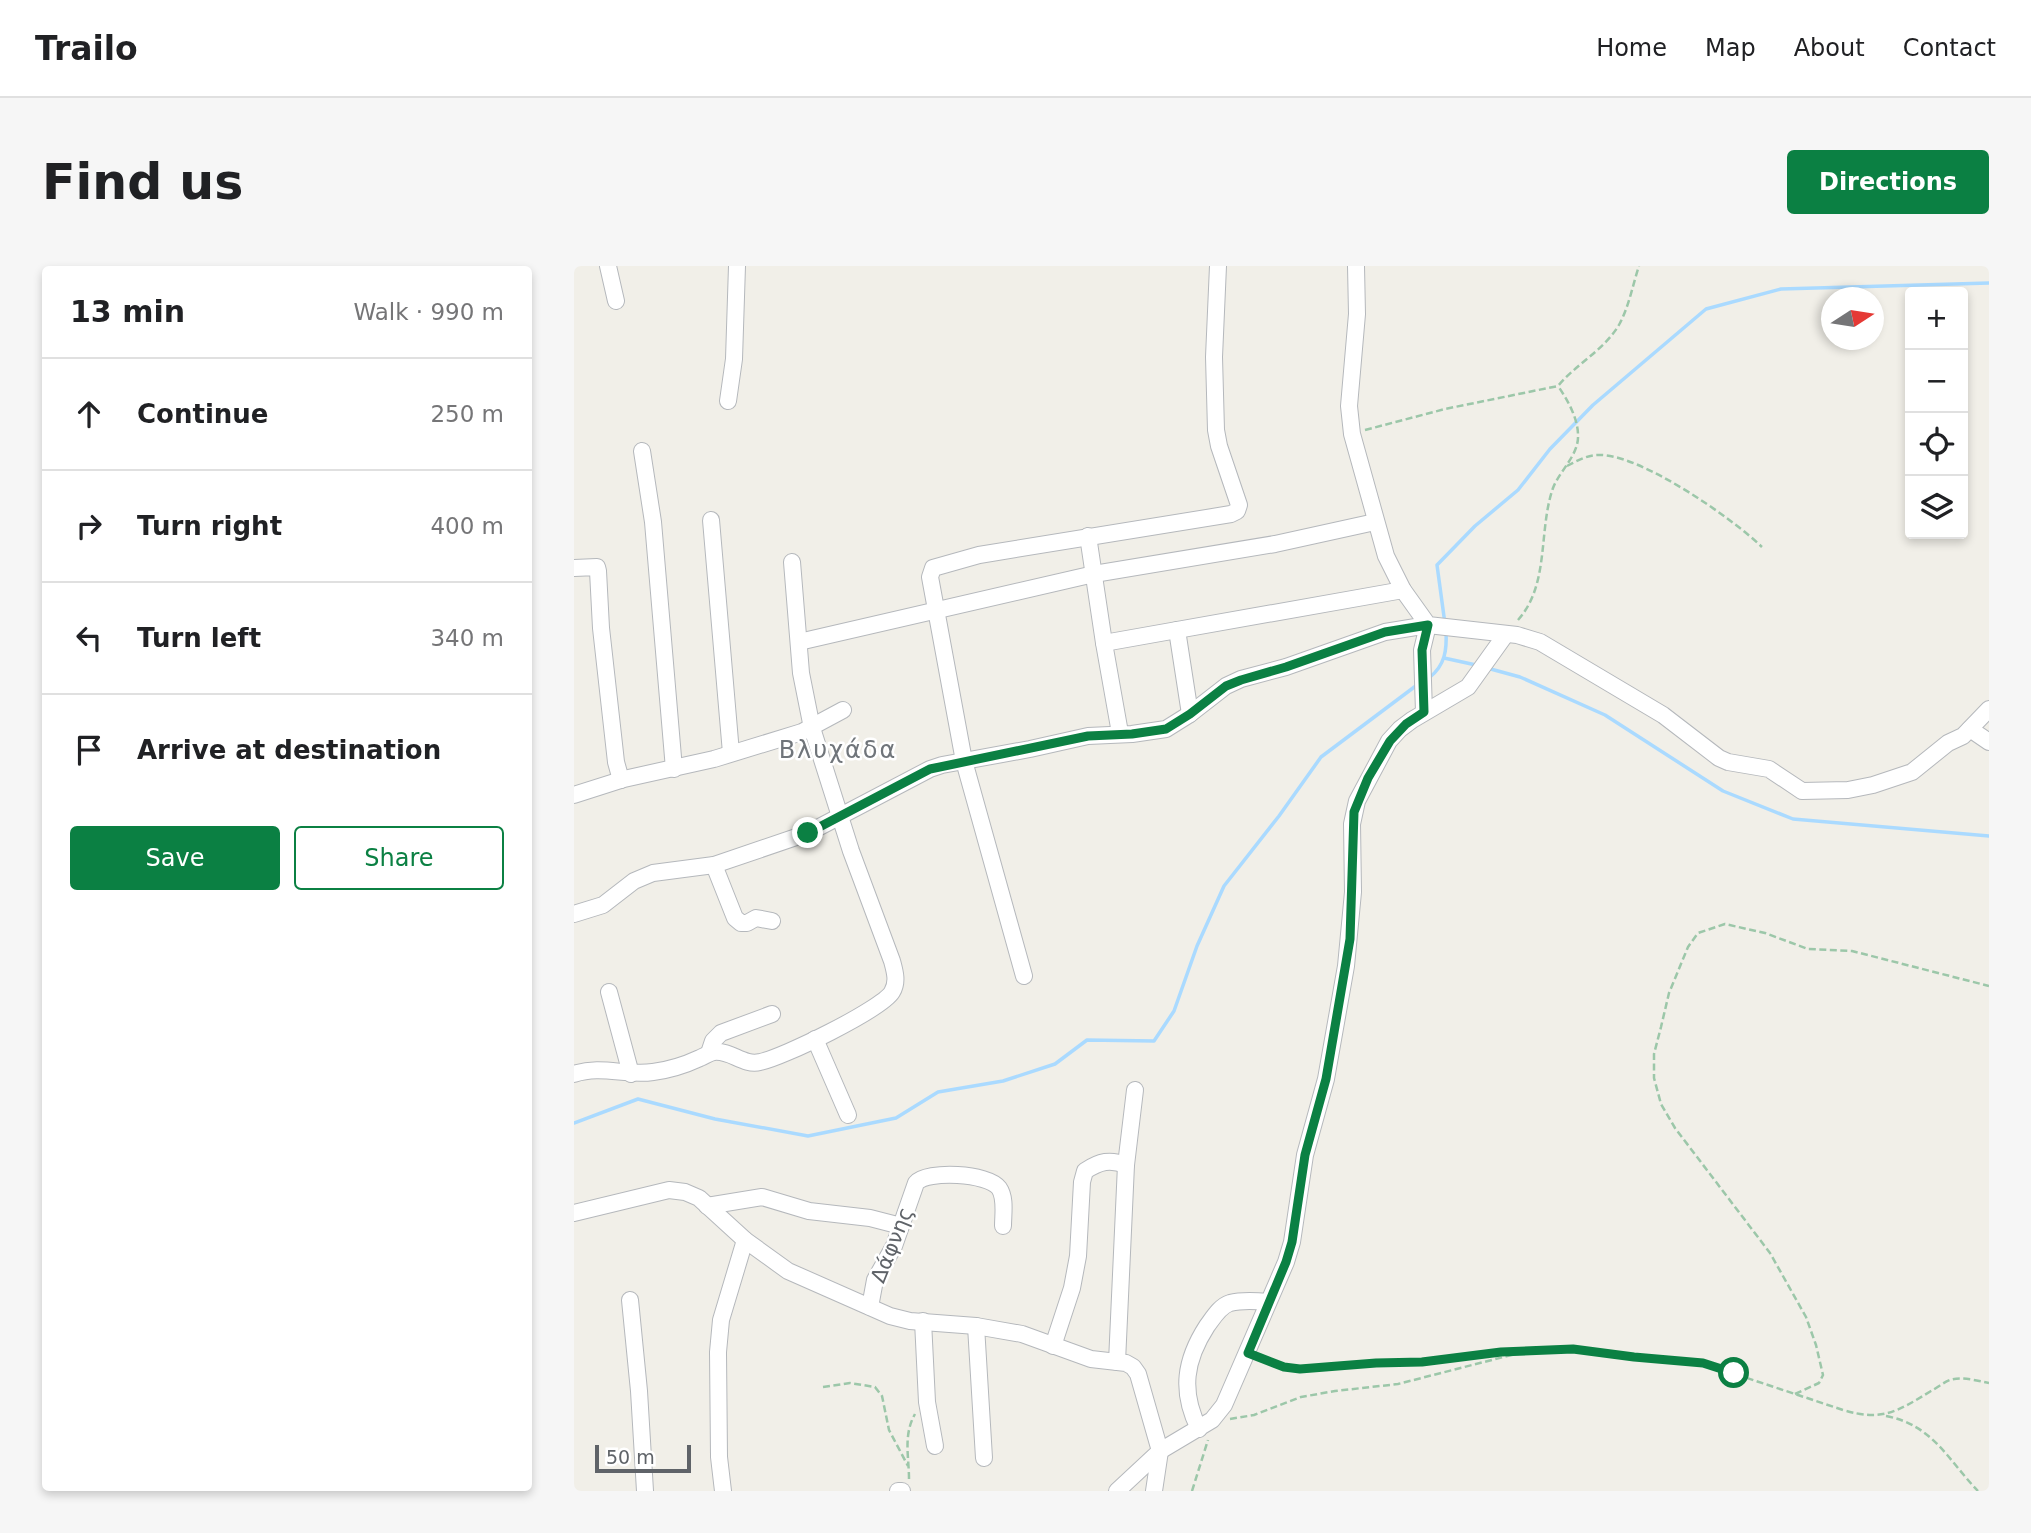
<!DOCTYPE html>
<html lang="en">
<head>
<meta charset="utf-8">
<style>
	body { margin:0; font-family:"DejaVu Sans",sans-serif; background:#f6f6f6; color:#202124 }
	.controls { position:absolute; right:21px; top:21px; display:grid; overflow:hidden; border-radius:7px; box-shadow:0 4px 10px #0003 }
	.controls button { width:63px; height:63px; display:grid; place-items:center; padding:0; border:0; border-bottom:2px solid #e0e0e0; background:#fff; color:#202124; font:35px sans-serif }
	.compass { position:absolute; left:1247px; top:21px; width:63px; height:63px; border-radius:50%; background:#fff; box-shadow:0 4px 10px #0003; rotate:78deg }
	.scale { position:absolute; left:21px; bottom:18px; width:96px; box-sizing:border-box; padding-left:7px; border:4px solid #5f6368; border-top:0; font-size:19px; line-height:24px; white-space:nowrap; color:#5f6368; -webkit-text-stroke:5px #fff; paint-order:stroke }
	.stop { position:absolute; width:21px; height:21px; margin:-16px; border:5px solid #0b8043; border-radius:50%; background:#fff }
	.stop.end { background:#0b8043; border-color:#fff; box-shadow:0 2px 7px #0008 }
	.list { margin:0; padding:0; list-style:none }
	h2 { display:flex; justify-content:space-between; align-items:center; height:91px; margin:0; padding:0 28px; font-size:30px }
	h2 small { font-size:23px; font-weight:400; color:#757577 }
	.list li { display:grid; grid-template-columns:46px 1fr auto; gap:21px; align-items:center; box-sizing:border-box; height:112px; padding:0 28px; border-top:2px solid #e0e0e0 }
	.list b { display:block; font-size:26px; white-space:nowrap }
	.list em { font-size:23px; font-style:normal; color:#757577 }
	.actions { display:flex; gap:14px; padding:21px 28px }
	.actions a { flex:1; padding:16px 0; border:2px solid #0b8043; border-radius:7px; text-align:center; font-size:24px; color:#0b8043 }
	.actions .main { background:#0b8043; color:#fff }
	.icon { flex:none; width:38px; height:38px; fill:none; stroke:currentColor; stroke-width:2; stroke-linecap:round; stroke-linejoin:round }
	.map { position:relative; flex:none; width:1415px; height:1225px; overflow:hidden; border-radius:7px }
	header { display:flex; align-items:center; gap:42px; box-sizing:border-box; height:98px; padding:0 35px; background:#fff; border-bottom:2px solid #e0e0e0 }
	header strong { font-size:33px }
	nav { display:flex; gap:38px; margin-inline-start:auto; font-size:24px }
	.intro { display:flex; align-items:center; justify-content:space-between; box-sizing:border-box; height:168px; padding:0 42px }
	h1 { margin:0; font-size:49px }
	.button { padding:18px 32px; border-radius:7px; background:#0b8043; color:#fff; font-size:24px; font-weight:700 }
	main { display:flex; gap:42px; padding:0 42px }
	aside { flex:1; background:#fff; border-radius:7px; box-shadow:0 4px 10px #0003 }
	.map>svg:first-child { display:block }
</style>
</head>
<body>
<header>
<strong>Trailo</strong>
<nav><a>Home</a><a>Map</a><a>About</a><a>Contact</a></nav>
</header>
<div class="intro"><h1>Find us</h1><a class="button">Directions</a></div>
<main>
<aside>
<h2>13 min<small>Walk · 990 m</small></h2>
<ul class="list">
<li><svg class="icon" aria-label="ahead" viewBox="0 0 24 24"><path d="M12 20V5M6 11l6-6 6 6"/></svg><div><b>Continue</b></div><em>250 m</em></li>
<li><svg class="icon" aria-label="right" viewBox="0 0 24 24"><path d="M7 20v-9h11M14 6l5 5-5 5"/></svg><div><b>Turn right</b></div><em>400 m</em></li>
<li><svg class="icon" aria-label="left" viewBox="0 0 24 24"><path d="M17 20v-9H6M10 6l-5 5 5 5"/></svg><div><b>Turn left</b></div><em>340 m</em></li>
<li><svg class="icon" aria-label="arrive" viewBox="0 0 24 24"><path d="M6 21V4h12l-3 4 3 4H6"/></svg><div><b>Arrive at destination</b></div></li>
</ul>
<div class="actions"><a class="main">Save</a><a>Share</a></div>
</aside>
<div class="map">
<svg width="1415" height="1225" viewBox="0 0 1415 1225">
	<rect width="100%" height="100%" fill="#f1efe8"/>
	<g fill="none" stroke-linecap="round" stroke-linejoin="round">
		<g stroke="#aadaff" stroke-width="3.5">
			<path d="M871 358 863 299 901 260 944 224 976 183 1019 139 1132 43 1207 23 1415 17"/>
			<path d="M870 392 902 399"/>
			<path d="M913 402 946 411 1031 449 1149 525 1219 553 1415 570"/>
			<path d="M856 411C871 399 873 384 872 365"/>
			<path d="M0 857 64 833 141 853 234 870 322 852 364 826 429 815 481 798 513 774 580 775 600 745 623 680 650 620 705 550 747 491 843 419"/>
		</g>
		<g stroke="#b5b8bc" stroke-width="18">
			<g id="street">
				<path d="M34 0 42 35"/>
				<path d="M782 0 783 48 775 140 778 168 812 290 829 324 854 359 943 369 966 376 1089 449 1145 492 1154 496 1195 503 1228 525 1274 524 1299 519 1338 506 1374 477 1389 470 1415 443"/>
				<path d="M154 135 160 93 163 0"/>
				<path d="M68 185 79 256 100 503"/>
				<path d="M137 254 157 487"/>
				<path d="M514 270 530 377 546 467"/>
				<path d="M0 302 23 301 24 305 27 362 42 496 47 514"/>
				<path d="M603 364 616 448"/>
				<path d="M225 376 520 308 701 278 801 256"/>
				<path d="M530 377 829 324"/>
				<path d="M1396 463 1415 476"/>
				<path d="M0 529 50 513 140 493 228 466 269 444"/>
				<path d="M140 599 161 652 167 657H173L182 652 198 655"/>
				<path d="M0 648 29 639 60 615 79 607 140 599 234 567 356 503 368 499 456 483 514 470 558 468 592 463 616 448 652 420 667 413 712 401 811 366 854 359 848 384 850 446"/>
				<path d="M450 710 390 495 356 311 359 302 405 289 657 248 663 245 665 239 645 180 642 164 640 91 644 0"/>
				<path d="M35 726 57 808"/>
				<path d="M241 773 274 849"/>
				<path d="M135 787 139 775 147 767 198 748"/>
				<path d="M0 808C27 799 52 810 79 806 95 804 111 799 126 792 131 790 135 787 140 786 157 784 169 800 186 796 208 792 308 743 318 726 324 716 321 706 318 695L277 585 238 462 227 407 218 296"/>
				<path d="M552 899 561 824"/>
				<path d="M133 940 188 931 235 945 296 952 327 960"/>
				<path d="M0 947 95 924 111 926 125 932 171 974 214 1005 316 1050 336 1055 402 1060 448 1068 517 1093 552 1097 559 1101 564 1108 586 1185 580 1225"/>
				<path d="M56 1034 65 1125 71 1225"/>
				<path d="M296 1041 301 1014 320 980 342 917C353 904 414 907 425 922 432 932 429 948 429 960"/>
				<path d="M349 1055 353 1136 361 1180"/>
				<path d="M402 1060 410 1192"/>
				<path d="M479 1080 498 1022 504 990 508 916 511 905C526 895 536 893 552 899L543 1096"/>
				<path d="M625 1163C606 1125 611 1094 633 1060 639 1052 646 1040 656 1037 668 1034 683 1035 694 1036"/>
				<path d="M149 1225 145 1191 144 1086 147 1054 171 974"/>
				<path d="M324 1225H328"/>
				<path d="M543 1225 586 1185 638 1154 650 1139 712 996 718 976 731 889 752 813 772 700 779 626 778 558 783 535 815 475 826 463 838 454 894 421 932 368"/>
			</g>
		</g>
		<g stroke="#9cc7a9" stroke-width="2.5" stroke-dasharray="7 3.5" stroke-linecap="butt">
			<path d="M791 164 871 143 984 120C1002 98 1032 83 1046 57 1055 40 1059 18 1065 0"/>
			<path d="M993 200C1003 195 1013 189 1024 189 1065 187 1158 252 1188 281"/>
			<path d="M944 354C976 318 964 265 979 222 986 204 1005 189 1004 169 1004 152 993 133 984 120"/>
			<path d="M685 1092 710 1101 726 1103 802 1097 848 1096 927 1086 999 1083 1060 1091 1128 1097 1269 1144C1309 1156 1324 1145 1357 1125 1363 1122 1370 1116 1376 1114 1389 1110 1403 1115 1415 1117"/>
			<path d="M249 1121 276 1117 301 1121 308 1130 315 1164 334 1200"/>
			<path d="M1221 1128 1245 1117 1249 1109 1242 1079 1232 1051 1196 987 1101 862 1087 838 1080 812V788L1087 761 1095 727 1114 681 1124 667 1151 658 1191 667 1234 683 1278 685 1415 720"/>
			<path d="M1312 1150C1359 1159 1374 1194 1404 1225"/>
			<path d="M656 1153 680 1149 727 1131 761 1125 824 1118 945 1087"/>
			<path d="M335 1213C335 1191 329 1169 341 1148"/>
			<path d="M618 1225 634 1174"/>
		</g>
		<use href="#street" stroke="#fff" stroke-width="16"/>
	</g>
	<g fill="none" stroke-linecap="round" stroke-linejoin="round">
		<path stroke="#0b8043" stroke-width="9" d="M234 567 356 503 514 470 558 468 592 463 616 448 652 420 667 414 712 401 811 366 854 359 848 384 850 446 832 458 816 475 794 512 780 546 776 673 752 813 731 889 718 976 712 996 674 1087 710 1101 726 1103 802 1097 848 1096 927 1086 999 1083 1060 1091 1129 1097 1160 1107"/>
	</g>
	<g text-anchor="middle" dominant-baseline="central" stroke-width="5" stroke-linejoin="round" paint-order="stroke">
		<g font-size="21" fill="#5f6368" stroke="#fff">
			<text transform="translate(318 979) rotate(-68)">Δάφνης</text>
		</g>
		<g font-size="24" letter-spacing="2" fill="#70757a" stroke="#fff">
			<text x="264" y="484">Βλυχάδα</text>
		</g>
	</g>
</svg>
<div class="controls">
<button>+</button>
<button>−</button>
<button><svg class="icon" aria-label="locate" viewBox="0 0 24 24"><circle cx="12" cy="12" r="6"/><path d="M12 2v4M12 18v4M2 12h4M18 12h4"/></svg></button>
<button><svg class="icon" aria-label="layers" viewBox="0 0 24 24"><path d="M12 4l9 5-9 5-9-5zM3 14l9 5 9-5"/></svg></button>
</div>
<svg class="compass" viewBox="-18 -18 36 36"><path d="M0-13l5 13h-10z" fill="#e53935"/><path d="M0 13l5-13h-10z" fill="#757577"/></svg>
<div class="scale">50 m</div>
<div class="stop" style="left:1160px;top:1107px"></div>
<div class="stop end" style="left:234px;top:567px"></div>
</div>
</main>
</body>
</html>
